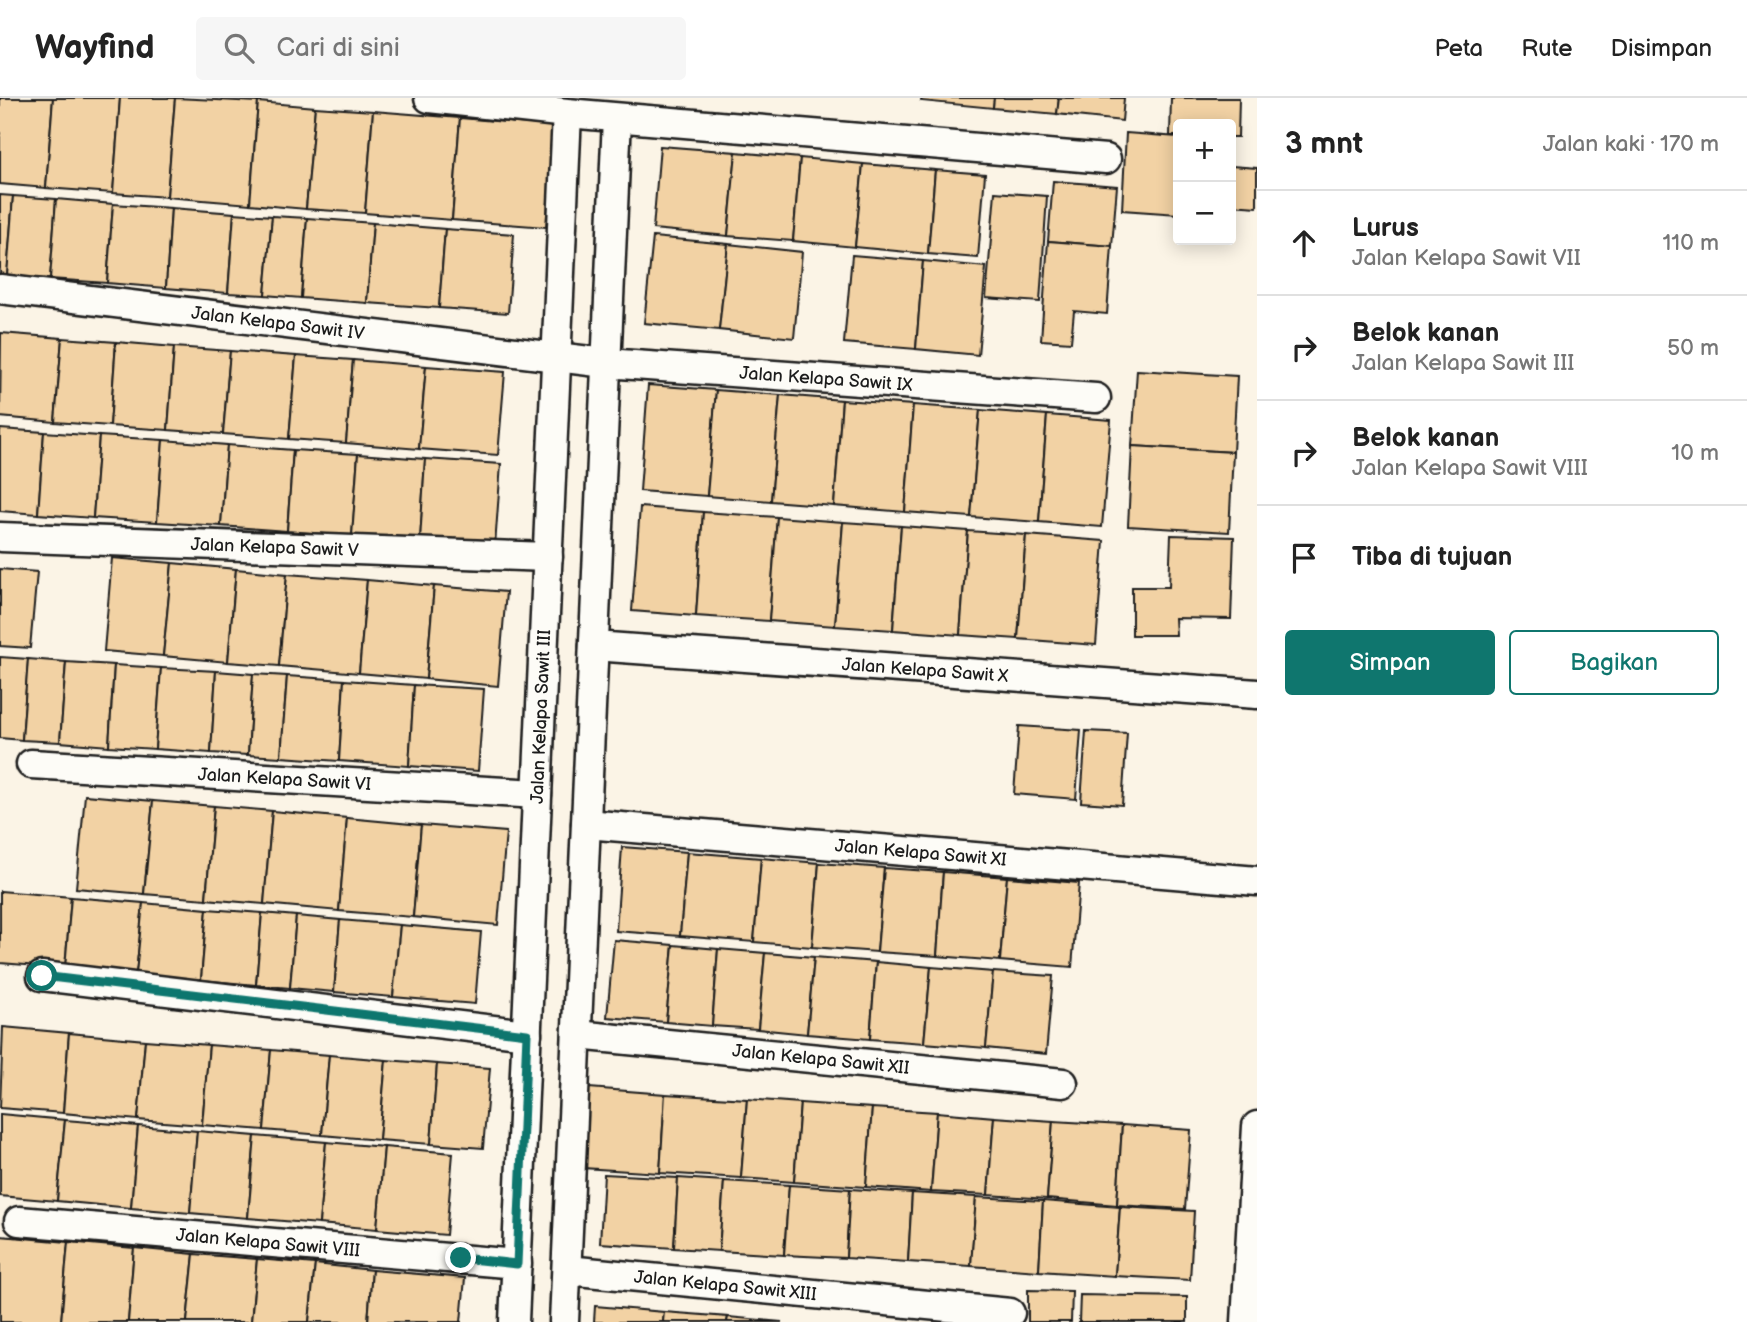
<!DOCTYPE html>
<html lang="id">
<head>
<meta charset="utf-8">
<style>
	body { margin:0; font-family:"Balsamiq Sans",sans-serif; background:#f6f6f6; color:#222 }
	.controls { position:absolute; right:21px; top:21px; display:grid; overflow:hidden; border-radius:7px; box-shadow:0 4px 18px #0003 }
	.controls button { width:63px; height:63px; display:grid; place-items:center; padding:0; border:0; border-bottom:2px solid #e0e0e0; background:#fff; color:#222; font:35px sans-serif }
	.stop { position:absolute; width:21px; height:21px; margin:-16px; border:5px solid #0f766e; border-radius:50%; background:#fff }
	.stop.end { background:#0f766e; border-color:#fff; box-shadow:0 2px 7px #0008 }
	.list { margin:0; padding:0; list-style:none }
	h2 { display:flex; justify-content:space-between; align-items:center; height:91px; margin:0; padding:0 28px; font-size:30px }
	h2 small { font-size:23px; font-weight:400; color:#767676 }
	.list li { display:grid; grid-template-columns:46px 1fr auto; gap:21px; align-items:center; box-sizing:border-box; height:105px; padding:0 28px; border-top:2px solid #e0e0e0 }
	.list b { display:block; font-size:26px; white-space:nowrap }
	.list p { margin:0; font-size:23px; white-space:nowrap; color:#767676 }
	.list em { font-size:23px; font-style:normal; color:#767676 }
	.actions { display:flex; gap:14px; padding:21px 28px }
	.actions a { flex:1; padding:16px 0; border:2px solid #0f766e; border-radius:7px; text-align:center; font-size:24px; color:#0f766e }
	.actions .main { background:#0f766e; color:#fff }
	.icon { flex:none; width:38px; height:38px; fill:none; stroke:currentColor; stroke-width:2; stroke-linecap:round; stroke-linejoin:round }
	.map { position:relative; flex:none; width:1257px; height:1224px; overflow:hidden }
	header { display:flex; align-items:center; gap:42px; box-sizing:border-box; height:98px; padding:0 35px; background:#fff; border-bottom:2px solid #e0e0e0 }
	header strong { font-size:33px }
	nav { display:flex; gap:38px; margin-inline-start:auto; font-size:24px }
	.search { width:490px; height:63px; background:#f6f6f6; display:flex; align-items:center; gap:18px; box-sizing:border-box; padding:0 24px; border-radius:7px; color:#767676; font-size:26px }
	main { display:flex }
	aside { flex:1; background:#fff }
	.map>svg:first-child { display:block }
</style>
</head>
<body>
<header>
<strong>Wayfind</strong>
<div class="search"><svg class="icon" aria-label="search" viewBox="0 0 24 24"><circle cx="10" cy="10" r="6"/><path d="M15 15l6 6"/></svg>Cari di sini</div>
<nav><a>Peta</a><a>Rute</a><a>Disimpan</a></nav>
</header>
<main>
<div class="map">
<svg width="1257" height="1224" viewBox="0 0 1257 1224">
	<rect width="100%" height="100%" fill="#fbf4e6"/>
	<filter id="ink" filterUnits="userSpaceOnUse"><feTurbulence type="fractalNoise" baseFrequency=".0143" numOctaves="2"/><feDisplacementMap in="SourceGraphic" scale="14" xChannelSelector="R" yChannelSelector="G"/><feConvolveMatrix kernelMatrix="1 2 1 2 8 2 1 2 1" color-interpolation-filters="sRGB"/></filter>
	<g filter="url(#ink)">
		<g fill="#f2d2a4" stroke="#1c1c1c" stroke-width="2">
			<path d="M0 0H53L46 90 0 86Z"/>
			<path d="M53 0H120L113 95 46 90Z"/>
			<path d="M120 0H175L167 99 113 95Z"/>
			<path d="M175 0 258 4 250 106 167 99Z"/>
			<path d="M922 0H994L993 10 921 3Z"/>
			<path d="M994 0H1059L1057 16 993 10Z"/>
			<path d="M1059 0H1124L1122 23 1057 16Z"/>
			<path d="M1171 0H1239L1238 39H1231V26H1178V38H1170Z"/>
			<path d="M258 4 315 9 306 111 250 106Z"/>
			<path d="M315 9 373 13 365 115 306 111Z"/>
			<path d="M373 13 460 20 452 122 365 115Z"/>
			<path d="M460 20 554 28 546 129 452 122Z"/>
			<path d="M1126 35 1178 39V116L1122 112Z"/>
			<path d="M660 48 736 54 728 138 653 131Z"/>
			<path d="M736 54 800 60 793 143 728 138Z"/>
			<path d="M800 60 863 66 855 149 793 143Z"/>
			<path d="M863 66 935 72 928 156 855 149Z"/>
			<path d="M1231 68 1257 70V109L1231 107Z"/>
			<path d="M935 72 985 76 978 160 928 156Z"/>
			<path d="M1053 83 1117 88 1112 148 1048 143Z"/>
			<path d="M995 94 1047 98 1040 204 986 200Z"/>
			<path d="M0 97 13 98 7 178H0Z"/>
			<path d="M13 98 56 101 50 181 7 178Z"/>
			<path d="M56 101 113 106 107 185 50 181Z"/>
			<path d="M113 106 171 110 166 190 107 185Z"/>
			<path d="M171 110 234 115 228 195 166 190Z"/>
			<path d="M234 115 272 118 265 197 228 195Z"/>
			<path d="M272 118 307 120 301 200 265 197Z"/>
			<path d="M307 120 373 125 367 205 301 200Z"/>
			<path d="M373 125 445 131 439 210 367 205Z"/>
			<path d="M445 131 514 136 508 215 439 210Z"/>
			<path d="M653 139 728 146 719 232 644 225Z"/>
			<path d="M1048 143 1112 148 1107 216 1074 213 1071 244 1041 242Z"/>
			<path d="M728 146 802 154 794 240 719 232Z"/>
			<path d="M852 157 923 163 916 251 844 245Z"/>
			<path d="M923 163 986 169 978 257 916 251Z"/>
			<path d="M1 235 62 240 55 324 0 319Z"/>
			<path d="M62 240 116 244 110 328 55 324Z"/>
			<path d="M116 244 174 249 168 332 110 328Z"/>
			<path d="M174 249 230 253 223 336 168 332Z"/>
			<path d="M230 253 296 258 289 341 223 336Z"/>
			<path d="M296 258 353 262 346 345 289 341Z"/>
			<path d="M353 262 426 268 419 351 346 345Z"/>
			<path d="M426 268 505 274 498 357 419 351Z"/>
			<path d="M1137 272 1237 278 1233 354 1132 348Z"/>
			<path d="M648 287 716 292 707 398 640 393Z"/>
			<path d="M716 292 780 297 771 403 707 398Z"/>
			<path d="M780 297 842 302 834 408 771 403Z"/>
			<path d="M842 302 913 307 905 414 834 408Z"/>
			<path d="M913 307 980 312 971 419 905 414Z"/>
			<path d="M980 312 1047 317 1039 424 971 419Z"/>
			<path d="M1047 317 1111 322 1102 429 1039 424Z"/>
			<path d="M0 331 44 334 38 416 0 413Z"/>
			<path d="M44 334 99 338 93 420 38 416Z"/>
			<path d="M99 338 163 342 157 424 93 420Z"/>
			<path d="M163 342 227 347 221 428 157 424Z"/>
			<path d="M227 347 293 352 287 433 221 428Z"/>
			<path d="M1132 348 1233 354 1229 434 1128 428Z"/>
			<path d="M293 352 358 356 352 438 287 433Z"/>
			<path d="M358 356 425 361 420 443 352 438Z"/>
			<path d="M425 361 501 366 495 448 420 443Z"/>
			<path d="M640 409 703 414 696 518 632 513Z"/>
			<path d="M703 414 777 419 769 523 696 518Z"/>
			<path d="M777 419 843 424 835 528 769 523Z"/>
			<path d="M843 424 901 428 893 532 835 528Z"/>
			<path d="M901 428 968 433 960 537 893 532Z"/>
			<path d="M968 433 1026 437 1018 541 960 537Z"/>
			<path d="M1026 437 1104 443 1096 547 1018 541Z"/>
			<path d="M1171 437 1234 439 1231 521 1175 520 1176 537H1132V489H1169Z"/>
			<path d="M112 460 172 465 163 558 104 553Z"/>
			<path d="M172 465 236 471 228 564 163 558Z"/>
			<path d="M0 471 37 474 30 550 0 548Z"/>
			<path d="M236 471 287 476 279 568 228 564Z"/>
			<path d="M287 476 367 482 359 575 279 568Z"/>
			<path d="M367 482 434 488 426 581 359 575Z"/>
			<path d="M434 488 506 494 498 588 426 581Z"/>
			<path d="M0 559 28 561 22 642 0 640Z"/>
			<path d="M28 561 66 564 60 644 22 642Z"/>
			<path d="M66 564 114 567 109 648 60 644Z"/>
			<path d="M114 567 161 570 155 651 109 648Z"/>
			<path d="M161 570 216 573 211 655 155 651Z"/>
			<path d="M216 573 253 576 248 657 211 655Z"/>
			<path d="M253 576 287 578 281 659 248 657Z"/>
			<path d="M287 578 344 582 339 663 281 659Z"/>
			<path d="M344 582 414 587 409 668 339 663Z"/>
			<path d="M414 587 484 591 478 673 409 668Z"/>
			<path d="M1019 628 1081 632 1076 701 1014 696Z"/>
			<path d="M1086 633 1127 635 1122 707 1081 704Z"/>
			<path d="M85 697 153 703 144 796 76 790Z"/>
			<path d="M153 703 214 708 206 801 144 796Z"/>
			<path d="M214 708 272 713 264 806 206 801Z"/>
			<path d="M272 713 347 720 339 813 264 806Z"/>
			<path d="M347 720 421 727 413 819 339 813Z"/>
			<path d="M421 727 506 734 498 827 413 819Z"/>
			<path d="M622 749 687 754 680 838 616 833Z"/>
			<path d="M687 754 761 760 754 844 680 838Z"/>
			<path d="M761 760 819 765 812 849 754 844Z"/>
			<path d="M819 765 884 770 877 854 812 849Z"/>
			<path d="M884 770 943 774 937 858 877 854Z"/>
			<path d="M943 774 1007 779 1000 863 937 858Z"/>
			<path d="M1007 779 1079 785 1072 869 1000 863Z"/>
			<path d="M0 793 71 799 65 870 0 865Z"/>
			<path d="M71 799 143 805 136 876 65 870Z"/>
			<path d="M143 805 207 811 201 882 136 876Z"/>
			<path d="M207 811 262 815 256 887 201 882Z"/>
			<path d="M262 815 296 818 290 890 256 887Z"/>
			<path d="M296 818 340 822 334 894 290 890Z"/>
			<path d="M340 822 400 827 393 899 334 894Z"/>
			<path d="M400 827 481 834 475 906 393 899Z"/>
			<path d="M614 842 673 847 666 924 607 919Z"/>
			<path d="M673 847 718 851 712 928 666 924Z"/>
			<path d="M718 851 765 855 758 931 712 928Z"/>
			<path d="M765 855 814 859 807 936 758 931Z"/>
			<path d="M814 859 876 864 870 941 807 936Z"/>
			<path d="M876 864 931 869 924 945 870 941Z"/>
			<path d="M931 869 993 874 986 950 924 945Z"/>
			<path d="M993 874 1053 878 1046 956 986 950Z"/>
			<path d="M3 929 69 935 63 1015 0 1010Z"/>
			<path d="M69 935 145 942 138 1022 63 1015Z"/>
			<path d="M145 942 209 947 202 1027 138 1022Z"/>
			<path d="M209 947 271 952 264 1032 202 1027Z"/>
			<path d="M271 952 329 957 322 1037 264 1032Z"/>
			<path d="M329 957 386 962 379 1042 322 1037Z"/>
			<path d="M386 962 437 966 431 1046 379 1042Z"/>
			<path d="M437 966 490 970 483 1050 431 1046Z"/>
			<path d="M589 990 665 996 660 1075 583 1070Z"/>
			<path d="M665 996 747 1001 741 1080 660 1075Z"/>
			<path d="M747 1001 800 1005 794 1084 741 1080Z"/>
			<path d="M800 1005 872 1010 866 1089 794 1084Z"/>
			<path d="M872 1010 937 1014 931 1094 866 1089Z"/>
			<path d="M937 1014 994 1019 988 1097 931 1094Z"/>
			<path d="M0 1016 65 1022 57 1103 0 1098Z"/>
			<path d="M994 1019 1053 1023 1047 1101 988 1097Z"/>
			<path d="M65 1022 138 1028 131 1110 57 1103Z"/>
			<path d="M1053 1023 1122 1027 1117 1107 1047 1101Z"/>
			<path d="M1122 1027 1191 1032 1185 1111 1117 1107Z"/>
			<path d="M138 1028 197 1033 190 1115 131 1110Z"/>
			<path d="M197 1033 255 1038 248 1120 190 1115Z"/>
			<path d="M255 1038 326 1044 319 1126 248 1120Z"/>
			<path d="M326 1044 384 1049 377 1131 319 1126Z"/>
			<path d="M384 1049 453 1055 446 1137 377 1131Z"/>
			<path d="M604 1076 678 1080 674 1150 600 1145Z"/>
			<path d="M678 1080 724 1083 719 1153 674 1150Z"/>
			<path d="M724 1083 789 1087 784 1157 719 1153Z"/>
			<path d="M789 1087 850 1091 846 1160 784 1157Z"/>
			<path d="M850 1091 912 1095 908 1164 846 1160Z"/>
			<path d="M912 1095 976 1099 971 1168 908 1164Z"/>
			<path d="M976 1099 1043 1103 1039 1173 971 1168Z"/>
			<path d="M1043 1103 1120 1109 1115 1178 1039 1173Z"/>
			<path d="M1120 1109 1194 1113 1190 1182 1115 1178Z"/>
			<path d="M0 1138 68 1144 61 1224H0Z"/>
			<path d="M68 1144 134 1150 128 1224H61Z"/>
			<path d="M134 1150 194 1156 187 1224H128Z"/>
			<path d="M194 1156 257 1161 251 1224H187Z"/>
			<path d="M257 1161 315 1166 309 1224H251Z"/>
			<path d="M315 1166 372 1172 368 1224H309Z"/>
			<path d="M372 1172 465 1180 461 1224H368Z"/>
			<path d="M1028 1192 1072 1193 1071 1224H1028Z"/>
			<path d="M1080 1197 1187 1199V1224H1079Z"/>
			<path d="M595 1208 664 1214 663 1224H594Z"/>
			<path d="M664 1214 728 1219 727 1224H663Z"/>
			<path d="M728 1219 782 1224H727Z"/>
		</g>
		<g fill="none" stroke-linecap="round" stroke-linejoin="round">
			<g stroke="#1c1c1c" stroke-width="33">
				<g id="minor">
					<path d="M429 0 567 15 1106 61"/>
					<path id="s1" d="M0 191 606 265 1096 300"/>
					<path id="s2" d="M0 439 548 459"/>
					<path id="s3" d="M594 548 1257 596"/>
					<path id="s4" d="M31 666 537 696"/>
					<path id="s5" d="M586 726 1257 783"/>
					<path d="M42 878 527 936"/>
					<path id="s6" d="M577 937 1063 985"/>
					<path id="s7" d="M19 1123 517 1166"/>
					<path id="s8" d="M567 1172 1010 1215"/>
					<path id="s9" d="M514 1224 567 15"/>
					<path d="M564 1224 617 20"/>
					<path d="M1246 1224 1257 1028"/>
				</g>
			</g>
			<use href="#minor" stroke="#fdfcf7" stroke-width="28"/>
		</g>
	</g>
	<g fill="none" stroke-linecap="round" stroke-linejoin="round" filter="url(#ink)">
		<path stroke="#0f766e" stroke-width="9" d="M42 878 527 936 517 1166 461 1160"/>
	</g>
	<g text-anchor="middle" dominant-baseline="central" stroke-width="5" stroke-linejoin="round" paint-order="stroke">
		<g font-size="18" fill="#1c1c1c" stroke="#fdfcf7">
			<text stroke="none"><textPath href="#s1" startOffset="280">Jalan Kelapa Sawit IV</textPath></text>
			<text stroke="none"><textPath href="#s1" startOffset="831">Jalan Kelapa Sawit IX</textPath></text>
			<text stroke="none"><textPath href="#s2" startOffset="275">Jalan Kelapa Sawit V</textPath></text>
			<text stroke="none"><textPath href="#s3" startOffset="332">Jalan Kelapa Sawit X</textPath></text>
			<text stroke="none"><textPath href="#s9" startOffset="606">Jalan Kelapa Sawit III</textPath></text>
			<text stroke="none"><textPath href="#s4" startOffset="254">Jalan Kelapa Sawit VI</textPath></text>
			<text stroke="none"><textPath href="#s5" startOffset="336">Jalan Kelapa Sawit XI</textPath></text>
			<text stroke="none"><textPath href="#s6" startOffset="245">Jalan Kelapa Sawit XII</textPath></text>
			<text stroke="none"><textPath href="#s7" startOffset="250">Jalan Kelapa Sawit VIII</textPath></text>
			<text stroke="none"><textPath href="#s8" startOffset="159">Jalan Kelapa Sawit XIII</textPath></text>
		</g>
	</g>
</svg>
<div class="controls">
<button>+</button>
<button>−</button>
</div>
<div class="stop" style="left:42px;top:878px"></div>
<div class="stop end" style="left:461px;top:1160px"></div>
</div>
<aside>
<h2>3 mnt<small>Jalan kaki · 170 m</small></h2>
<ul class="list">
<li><svg class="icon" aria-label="ahead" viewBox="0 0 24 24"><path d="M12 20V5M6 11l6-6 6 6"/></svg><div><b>Lurus</b><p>Jalan Kelapa Sawit VII</p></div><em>110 m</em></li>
<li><svg class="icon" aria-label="right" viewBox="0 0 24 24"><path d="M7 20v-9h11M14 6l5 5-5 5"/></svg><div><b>Belok kanan</b><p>Jalan Kelapa Sawit III</p></div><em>50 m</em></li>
<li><svg class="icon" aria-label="right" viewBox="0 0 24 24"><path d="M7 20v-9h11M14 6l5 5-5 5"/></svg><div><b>Belok kanan</b><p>Jalan Kelapa Sawit VIII</p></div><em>10 m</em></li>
<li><svg class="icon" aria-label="arrive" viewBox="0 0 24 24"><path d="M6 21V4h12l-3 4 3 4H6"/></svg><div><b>Tiba di tujuan</b></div></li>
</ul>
<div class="actions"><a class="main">Simpan</a><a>Bagikan</a></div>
</aside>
</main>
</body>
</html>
